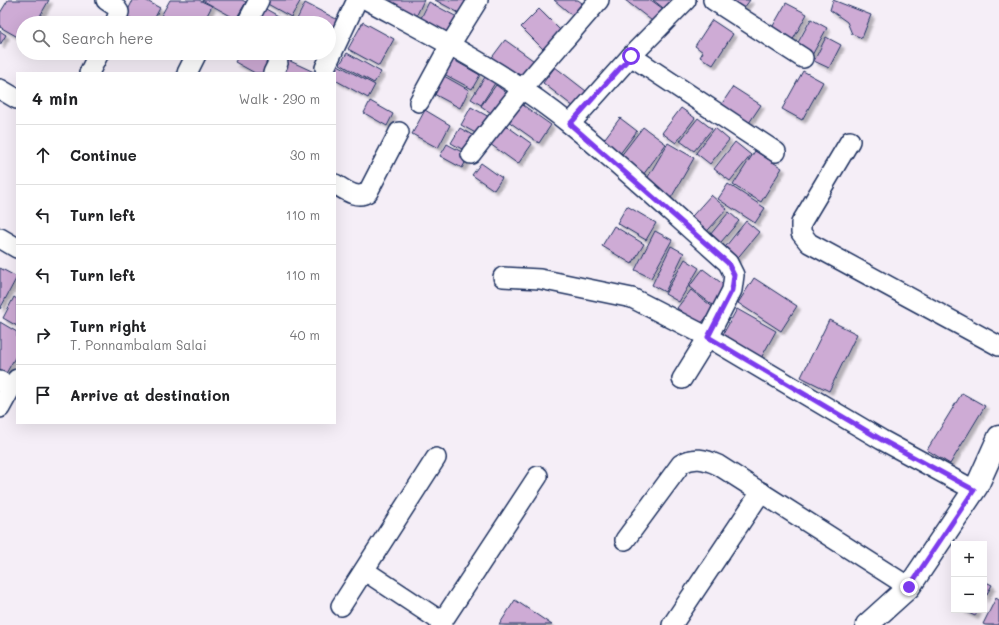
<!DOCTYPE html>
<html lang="en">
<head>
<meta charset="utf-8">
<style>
	body { margin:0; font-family:Mali,sans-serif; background:#f2f2f2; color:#202124 }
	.controls { position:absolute; right:12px; bottom:12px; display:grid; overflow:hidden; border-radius:0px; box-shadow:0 4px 16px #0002 }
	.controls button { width:36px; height:36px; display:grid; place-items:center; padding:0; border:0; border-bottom:1px solid #e0e0e0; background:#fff; color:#202124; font:20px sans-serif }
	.stop { position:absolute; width:12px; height:12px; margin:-9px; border:3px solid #7c3aed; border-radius:50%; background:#fff }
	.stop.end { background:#7c3aed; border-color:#fff; box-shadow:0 1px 4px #0008 }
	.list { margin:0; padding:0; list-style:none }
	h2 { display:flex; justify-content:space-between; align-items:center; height:52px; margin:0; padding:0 16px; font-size:17px }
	h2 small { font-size:13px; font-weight:400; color:#757577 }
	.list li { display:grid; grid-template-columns:26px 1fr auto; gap:12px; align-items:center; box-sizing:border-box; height:60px; padding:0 16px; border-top:1px solid #e0e0e0 }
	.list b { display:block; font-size:15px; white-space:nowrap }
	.list p { margin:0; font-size:13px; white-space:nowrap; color:#757577 }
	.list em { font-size:13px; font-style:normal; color:#757577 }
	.icon { flex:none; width:22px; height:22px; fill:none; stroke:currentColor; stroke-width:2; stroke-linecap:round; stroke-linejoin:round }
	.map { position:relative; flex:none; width:999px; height:625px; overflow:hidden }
	.search { position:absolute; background:#fff; box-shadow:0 4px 16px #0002; left:16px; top:16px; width:320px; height:44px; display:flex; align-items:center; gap:10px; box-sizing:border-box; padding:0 14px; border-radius:22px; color:#757577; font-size:15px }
	.panel { position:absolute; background:#fff; box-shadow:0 4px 16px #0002; left:16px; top:72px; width:320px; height:352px; border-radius:0px }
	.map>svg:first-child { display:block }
</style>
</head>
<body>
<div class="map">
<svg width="999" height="625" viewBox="0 0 999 625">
	<defs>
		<filter id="shadow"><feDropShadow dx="3.5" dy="3.5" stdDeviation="1" flood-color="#0004"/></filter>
	</defs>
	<rect width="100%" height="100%" fill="#f5eef7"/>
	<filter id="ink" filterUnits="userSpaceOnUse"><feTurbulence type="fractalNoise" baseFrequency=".025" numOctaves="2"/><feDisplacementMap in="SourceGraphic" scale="8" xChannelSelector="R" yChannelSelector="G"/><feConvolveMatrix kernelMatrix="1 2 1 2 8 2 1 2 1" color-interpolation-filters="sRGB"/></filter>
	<g filter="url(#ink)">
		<g fill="#ceabd5" stroke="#1b2f5e" filter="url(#shadow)">
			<path d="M8 0H49L36 23H23V40L0 27V13Z"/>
			<path d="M133 0H145L160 8 152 23H138L125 16Z"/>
			<path d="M170 0H199L212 6 203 23H157Z"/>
			<path d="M202 0H242L246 2 236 19Z"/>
			<path d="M265 0H301L291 17 264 2Z"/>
			<path d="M391 0H424L414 21 387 7Z"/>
			<path d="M435 0H468L461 14Z"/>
			<path d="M554 0H578L582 3 572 15Z"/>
			<path d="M625 0H651L666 11 656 24Z"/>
			<path d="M653 0H676L667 11Z"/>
			<path d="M726 0H750L741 12Z"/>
			<path d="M833 0 871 15 862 38 852 34 847 22 830 10Z"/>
			<path d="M429 2 457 17 448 35 420 20Z"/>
			<path d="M305 3 342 22 329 41V23H295Z"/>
			<path d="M786 3 807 14 790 45 769 33Z"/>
			<path d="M264 8 291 23H255Z"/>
			<path d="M539 9 563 33 545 51 521 27Z"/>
			<path d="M811 19 827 28 811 57 795 48Z"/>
			<path d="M712 20 733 34 713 65 700 57 703 52 695 46Z"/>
			<path d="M363 22 394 39 379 66 348 49Z"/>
			<path d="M0 31 6 35 0 45Z"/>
			<path d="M826 37 841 45 829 68 814 61Z"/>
			<path d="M505 40 537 63 522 84 490 60Z"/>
			<path d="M240 53H258L273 61 267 73H255L235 62Z"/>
			<path d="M347 53 381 72 374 83 340 64Z"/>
			<path d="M452 59 480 75 472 89 444 74Z"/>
			<path d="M288 60 316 73H282Z"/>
			<path d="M336 64 375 85 368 98 335 80V73H331Z"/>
			<path d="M555 67 586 91 574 107 543 83Z"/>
			<path d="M803 71 823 82 802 120 782 109Z"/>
			<path d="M444 76 469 90 460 108 434 94Z"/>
			<path d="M485 77 495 83 481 105 471 99Z"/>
			<path d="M496 85 508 94 494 115 481 106Z"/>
			<path d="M733 87 761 105 747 126 719 108Z"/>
			<path d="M370 101 393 114 387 126 364 113Z"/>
			<path d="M520 103 551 125 539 143 508 121Z"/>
			<path d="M471 107 491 118 481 136 461 125Z"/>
			<path d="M681 108 695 118 676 143 662 133Z"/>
			<path d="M425 110 450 125 438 148 412 134Z"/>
			<path d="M620 118 637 131 616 159 599 146Z"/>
			<path d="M698 118 712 129 694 151 680 141Z"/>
			<path d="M504 124 532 144 518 164 490 144Z"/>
			<path d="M643 127 666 144 640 179 617 161Z"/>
			<path d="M460 128 479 139 471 154 451 143Z"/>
			<path d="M715 128 729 140 710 164 696 153Z"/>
			<path d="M735 142 751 155 730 181 714 169Z"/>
			<path d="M668 143 694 158 671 198 645 182Z"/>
			<path d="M447 144 469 156 462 168 440 156Z"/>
			<path d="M755 151 782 168 761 202 733 185Z"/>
			<path d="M481 163 502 178 494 190 472 175Z"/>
			<path d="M728 184 765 208 755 223 718 199Z"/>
			<path d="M711 195 727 209 701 238 685 224Z"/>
			<path d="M627 206 656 223 646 240 617 223Z"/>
			<path d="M729 212 739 221 715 249 705 241Z"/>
			<path d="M746 221 759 232 735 261 722 251Z"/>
			<path d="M614 226 644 244 632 264 602 246Z"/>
			<path d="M655 231 672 240 651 278 635 270Z"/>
			<path d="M671 246 684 253 665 292 652 285Z"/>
			<path d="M685 259 699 268 679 302 665 294Z"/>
			<path d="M0 268 17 277 0 309Z"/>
			<path d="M703 269 728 288 714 306 689 287Z"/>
			<path d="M754 278 797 306 781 331 738 303Z"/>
			<path d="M691 290 714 308 700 325 677 308Z"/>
			<path d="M14 297 17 299V326L3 318Z"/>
			<path d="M737 309 776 331 761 358 722 336Z"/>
			<path d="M829 320 857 334 829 391 801 377Z"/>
			<path d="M0 322 17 332V354L4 377 0 374Z"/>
			<path d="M962 393 985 406 950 464 927 450Z"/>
			<path d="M984 581 992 585 984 599Z"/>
			<path d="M996 598 999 600V625H985L983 624Z"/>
			<path d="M515 600 552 625H499Z"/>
			<path d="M962 610H978L975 616Z"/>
		</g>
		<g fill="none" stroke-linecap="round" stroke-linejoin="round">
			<g stroke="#1b2f5e" stroke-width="22">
				<g id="minor">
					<path d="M106 0 115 6 119 12 115 23"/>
					<path d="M367 0C437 38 509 74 571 125 625 168 676 217 728 263L734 275 732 290 708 337 682 379"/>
					<path d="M713 0 803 58"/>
					<path d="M247 23 259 0"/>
					<path d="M631 56 776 152"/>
					<path d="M325 68 357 0"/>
					<path d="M89 73 99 53"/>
					<path d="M187 73 197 53"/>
					<path d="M273 73 278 63"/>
					<path d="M0 89 17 99"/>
					<path d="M419 102 450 45 478 0"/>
					<path d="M570 124 631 56 686 0"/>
					<path d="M850 141 801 223V233L809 243 999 346"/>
					<path d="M471 154 522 89 599 0"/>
					<path d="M335 184C345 190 357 200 368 192L399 132"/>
					<path d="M0 238 17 248"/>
					<path d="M503 277 540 279 632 298 708 337 882 440 974 490"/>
					<path d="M0 381 11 388 17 379"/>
					<path d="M0 408 11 388"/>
					<path d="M625 540 681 464C694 456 705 459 718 465L909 587"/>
					<path d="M365 571 442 622"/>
					<path d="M341 606 436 458"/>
					<path d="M440 625 538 476"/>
					<path d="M672 625 761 492"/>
				</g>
			</g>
			<g stroke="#1b2f5e" stroke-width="25">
				<path id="tertiary" d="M867 625 909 587 977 486 999 437"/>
			</g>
			<use href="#minor" stroke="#fff" stroke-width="19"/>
			<use href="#tertiary" stroke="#fff" stroke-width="22"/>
		</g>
	</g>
	<g fill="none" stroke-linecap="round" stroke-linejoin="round" filter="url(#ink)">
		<path stroke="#7c3aed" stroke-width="5" d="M631 56 570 124 728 263 734 275 732 290 708 337 882 440 974 490 909 587"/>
	</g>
</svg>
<div class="controls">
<button>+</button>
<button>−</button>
</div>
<div class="stop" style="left:631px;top:56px"></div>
<div class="stop end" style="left:909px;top:587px"></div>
<div class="search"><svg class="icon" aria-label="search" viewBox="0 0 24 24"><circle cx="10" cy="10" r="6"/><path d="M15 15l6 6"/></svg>Search here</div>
<section class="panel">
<h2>4 min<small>Walk · 290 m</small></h2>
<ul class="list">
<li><svg class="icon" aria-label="ahead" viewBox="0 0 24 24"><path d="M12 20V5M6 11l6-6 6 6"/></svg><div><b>Continue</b></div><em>30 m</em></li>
<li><svg class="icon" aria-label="left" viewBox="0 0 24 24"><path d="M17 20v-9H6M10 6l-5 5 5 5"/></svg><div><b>Turn left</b></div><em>110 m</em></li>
<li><svg class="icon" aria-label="left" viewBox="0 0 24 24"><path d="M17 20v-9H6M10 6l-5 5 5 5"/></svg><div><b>Turn left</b></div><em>110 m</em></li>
<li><svg class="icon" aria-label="right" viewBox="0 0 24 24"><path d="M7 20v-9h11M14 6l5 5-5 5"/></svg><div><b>Turn right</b><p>T. Ponnambalam Salai</p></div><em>40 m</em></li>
<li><svg class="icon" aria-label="arrive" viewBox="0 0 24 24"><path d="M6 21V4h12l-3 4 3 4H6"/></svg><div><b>Arrive at destination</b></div></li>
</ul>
</section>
</div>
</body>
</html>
